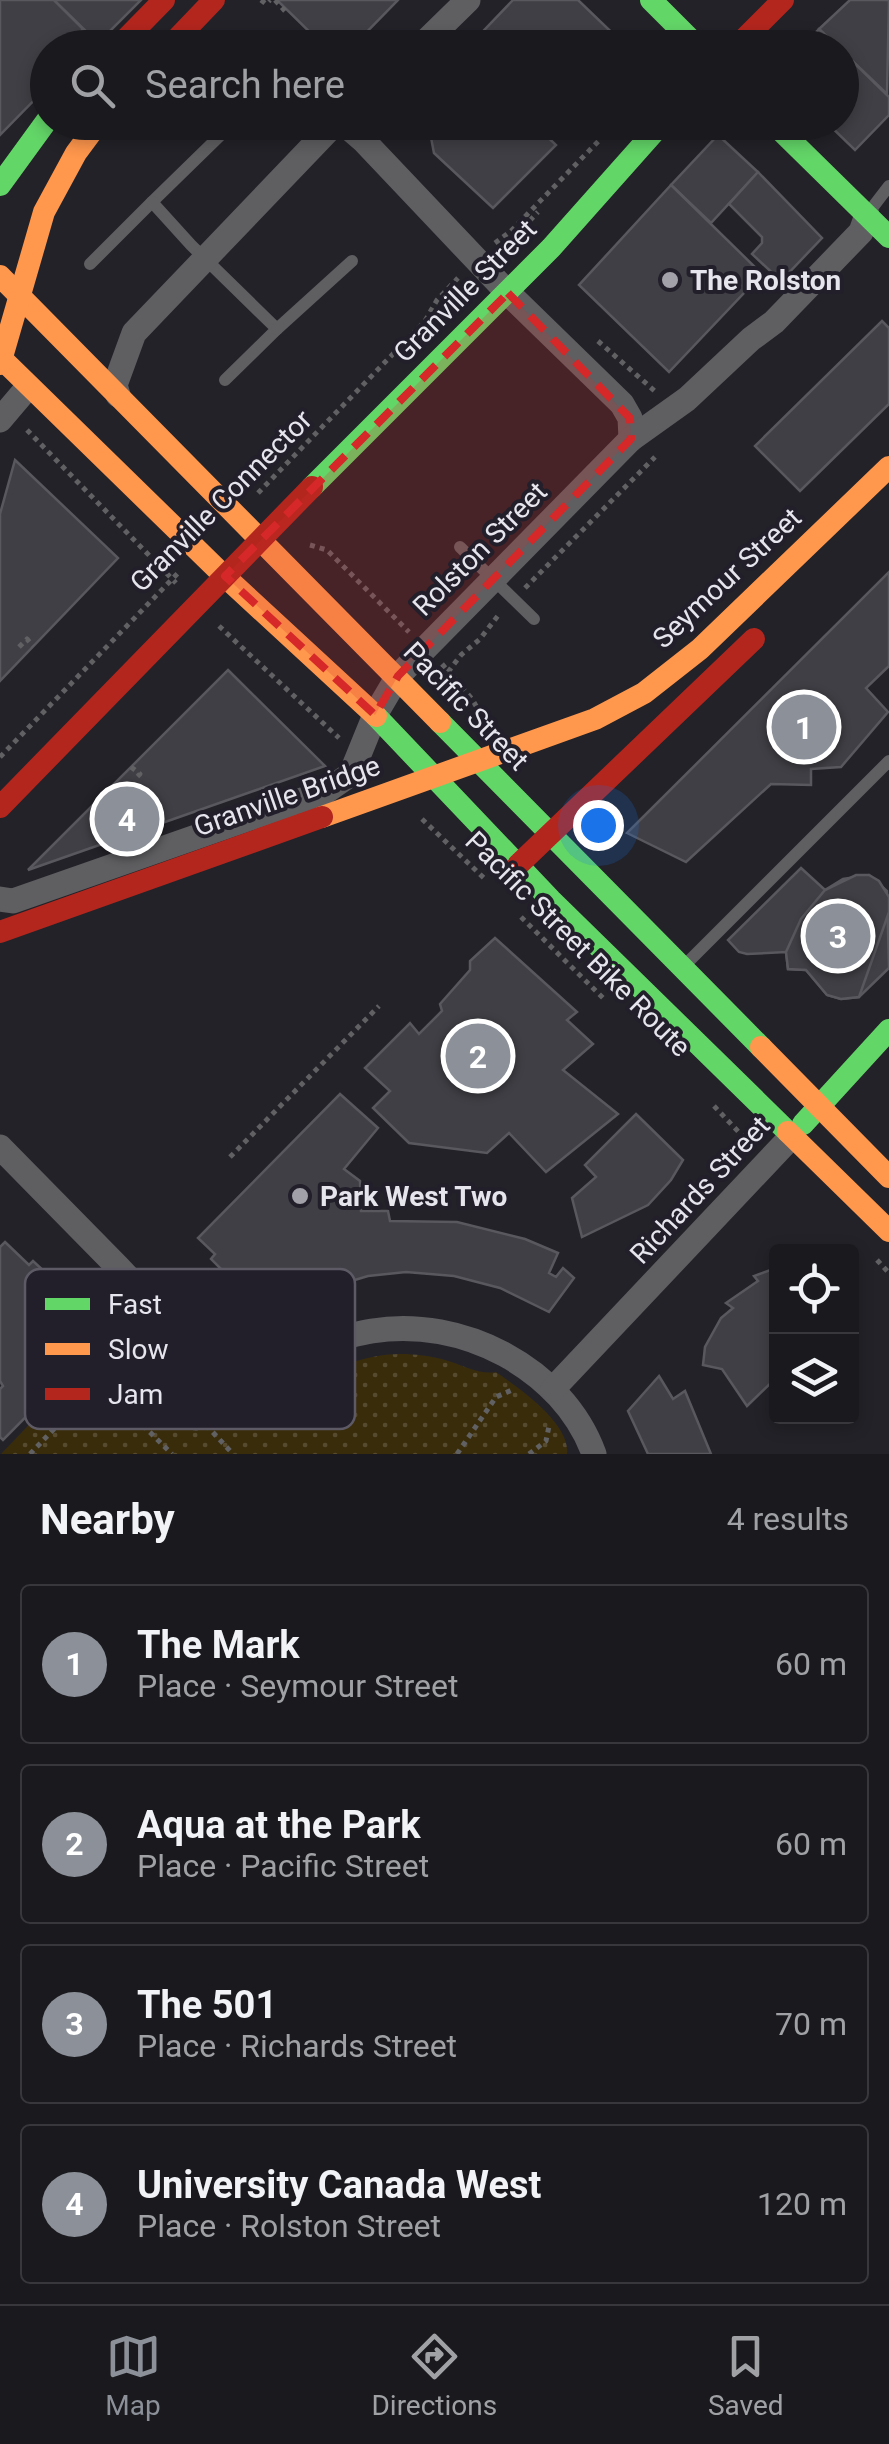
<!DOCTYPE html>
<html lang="en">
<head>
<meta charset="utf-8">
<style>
	body { margin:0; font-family:Roboto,sans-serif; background:#27272b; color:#f1f3f6 }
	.controls { position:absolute; right:30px; bottom:30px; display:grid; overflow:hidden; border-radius:10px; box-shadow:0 5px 15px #0003 }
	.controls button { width:90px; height:90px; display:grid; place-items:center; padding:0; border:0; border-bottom:2px solid #38383c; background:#1a1a1e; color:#f1f3f6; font:50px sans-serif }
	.you { position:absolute; left:598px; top:825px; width:35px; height:35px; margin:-25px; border:8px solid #fff; border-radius:50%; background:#1a73e8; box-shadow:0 0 0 15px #1a73e833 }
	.badge { display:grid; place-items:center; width:65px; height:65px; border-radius:50%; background:#8c9099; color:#fff; font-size:32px; font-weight:700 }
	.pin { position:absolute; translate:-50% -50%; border:5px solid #fff; box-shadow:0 2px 10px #0006 }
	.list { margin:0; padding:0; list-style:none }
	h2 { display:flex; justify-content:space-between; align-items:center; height:130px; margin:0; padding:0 40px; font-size:42px }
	h2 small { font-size:32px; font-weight:400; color:#9fa1a4 }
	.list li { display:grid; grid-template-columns:65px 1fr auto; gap:30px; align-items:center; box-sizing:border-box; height:160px; margin:0 20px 20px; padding:0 20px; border:2px solid #38383c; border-radius:10px }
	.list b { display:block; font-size:38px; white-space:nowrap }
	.list p { margin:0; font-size:32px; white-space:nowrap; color:#9fa1a4 }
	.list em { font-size:32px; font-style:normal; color:#9fa1a4 }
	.icon { flex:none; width:55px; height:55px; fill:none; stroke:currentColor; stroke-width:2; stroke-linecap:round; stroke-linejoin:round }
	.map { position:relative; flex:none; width:889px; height:1454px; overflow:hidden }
	.search { position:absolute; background:#1a1a1e; box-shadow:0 5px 15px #0003; left:30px; right:30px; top:30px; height:110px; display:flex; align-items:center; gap:25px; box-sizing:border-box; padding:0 35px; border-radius:55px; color:#9fa1a4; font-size:38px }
	.sheet { height:850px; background:#1a1a1e }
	nav { display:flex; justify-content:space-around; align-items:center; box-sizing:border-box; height:140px; border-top:2px solid #38383c; background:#1a1a1e; font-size:28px; color:#9fa1a4 }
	nav a { display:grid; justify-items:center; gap:5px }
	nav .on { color:#8c9099 }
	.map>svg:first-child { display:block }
</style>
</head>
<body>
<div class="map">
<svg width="889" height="1454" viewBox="0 0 889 1454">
	<defs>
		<pattern id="park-dots" width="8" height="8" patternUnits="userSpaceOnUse" patternTransform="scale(2.5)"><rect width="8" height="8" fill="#392c0b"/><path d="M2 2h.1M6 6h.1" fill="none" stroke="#564a2f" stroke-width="1.8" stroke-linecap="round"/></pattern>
	</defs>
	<rect width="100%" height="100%" fill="#232228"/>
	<path fill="url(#park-dots)" d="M132 1317C184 1367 237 1393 311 1375 341 1367 368 1354 400 1354 415 1354 431 1356 445 1360 463 1365 479 1375 496 1372 519 1388 571 1424 567 1454H1Z"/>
	<g fill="#403f45" stroke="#59585e" stroke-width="2.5">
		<path d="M0 0H54L83 29 65 48H48V86L0 135Z"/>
		<path d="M54 0H141L98 43Z"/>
		<path d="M277 0H398L351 48H326Z"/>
		<path d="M513 0H578L628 48H472L470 45Z"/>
		<path d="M850 0H889L887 94 819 29Z"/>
		<path d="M819 29 838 48H801Z"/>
		<path d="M842 51 889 97V115L855 150 826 122H842Z"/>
		<path d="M428 122H532L556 145 493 208 434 153Z"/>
		<path d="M718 135 758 172 711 223 671 185Z"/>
		<path d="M758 172 822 238 781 281 752 254 762 243V237L729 204Z"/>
		<path d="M671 185 762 274 669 372 579 285Z"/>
		<path d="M882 321 889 328V404L800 491 755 446Z"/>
		<path d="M15 460 118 558 0 681V514Z"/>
		<path d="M889 572V666L866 688 888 712 841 767 811 769V785L771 784 686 862 627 833Z"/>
		<path d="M228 670 325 766 28 870Z"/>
		<path d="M801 868 825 890 843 879 869 875 887 891 889 968 859 997 841 999 827 995 806 970 788 969 786 952 747 954 739 952 728 940Z"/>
		<path d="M856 875H869L879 881 889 897V912L859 997 841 999 827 995 806 970 788 969 786 952 801 919 825 890Z"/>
		<path d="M495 938 577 1012 567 1020 593 1044 563 1070 618 1114 546 1172 509 1133 487 1153 409 1143 373 1108 390 1091 365 1068 410 1023 419 1034 442 1011 440 1004 470 970V961Z"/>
		<path d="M340 1094 378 1128 344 1169 360 1181 361 1211H388L390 1221 457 1222 525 1239 558 1253 549 1273 556 1277 563 1268 574 1278 549 1312 500 1288 454 1276 406 1272 368 1276 295 1298 292 1294H261L239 1287 211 1259 215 1254 198 1238Z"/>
		<path d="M636 1114 683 1160 671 1180 648 1205 582 1237 572 1198 596 1177 585 1165Z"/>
		<path d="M5 1242 29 1265 33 1261 57 1283 62 1278 112 1330 3 1440 0 1437V1389L3 1386 0 1381V1247Z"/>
		<path d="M776 1268V1378L747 1406 722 1369 703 1365 705 1347 721 1318 733 1308 726 1303 758 1281 754 1276Z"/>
		<path d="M659 1376 673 1399 685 1391 711 1454H648L628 1411Z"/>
	</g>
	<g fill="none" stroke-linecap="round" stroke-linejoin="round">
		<g stroke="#616164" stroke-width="5" stroke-dasharray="5 5" stroke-linecap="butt">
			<path d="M261 0 266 4 270 0"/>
			<path d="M275 0 285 11"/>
			<path d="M516 235 538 212"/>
			<path d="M495 243 511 231 617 122"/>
			<path d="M598 341 657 393"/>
			<path d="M27 430 176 583"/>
			<path d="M258 493 425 321 437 300 458 278"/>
			<path d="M310 545 327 550 409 632"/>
			<path d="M525 588 655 457"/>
			<path d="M219 626 339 738"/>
			<path d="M19 647 27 639 33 646"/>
			<path d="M442 664 472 699 486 723"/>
			<path d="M442 680 461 655 480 639 500 613"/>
			<path d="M0 757 180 571"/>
			<path d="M131 767 140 774 135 779"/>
			<path d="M422 819 486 880"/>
			<path d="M521 917 606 1001"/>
			<path d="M714 1106 751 1145"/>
			<path d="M230 1157 379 1006"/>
			<path d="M877 1260 889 1273"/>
			<path d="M129 1350 185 1405"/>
			<path d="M100 1383 172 1454"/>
			<circle cx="196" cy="1414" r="14"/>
			<path d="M206 1425 233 1454"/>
			<path d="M30 1454 143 1336"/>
			<path d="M457 1454 496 1397 512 1390"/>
			<path d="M529 1454 546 1441 549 1426"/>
		</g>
		<g stroke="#5f5f62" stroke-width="12">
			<path d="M76 37 87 48"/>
			<path d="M152 202 234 122"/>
			<path d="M869 212 889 186"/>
			<path d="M90 264 152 202 191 245 277 329 225 380"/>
			<path d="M277 329 352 261"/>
			<path d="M460 547 534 619"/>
			<path d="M685 965 889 761"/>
		</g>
		<g stroke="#5f5f62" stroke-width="25">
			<path d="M419 48 468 0"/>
			<path d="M342 122 363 140 508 293 622 404 630 418 631 439"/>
			<path d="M118 395 115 385 134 333 336 122"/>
			<path d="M0 420 28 387"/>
			<path d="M0 899 13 901 325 792 351 774 375 715 398 676 631 439 687 399 751 339 774 322 861 232 867 215"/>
			<path d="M0 1147C39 1187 78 1226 117 1266 145 1295 172 1329 209 1346 266 1372 316 1340 372 1331 461 1316 563 1368 594 1454"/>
			<path d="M553 1389 792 1136"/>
		</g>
		<g stroke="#63d668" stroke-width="22">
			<path d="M651 0 699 48"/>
			<path d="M772 122 889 237"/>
			<path d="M0 185 48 119"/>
			<path d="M312 487 551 248 663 122"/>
			<path d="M376 716 551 900 788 1132"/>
			<path d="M440 722 761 1047"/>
			<path d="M803 1124 889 1030"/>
		</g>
		<g stroke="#ff974d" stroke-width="22">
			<path d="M0 276 440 722"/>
			<path d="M0 357 220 572 376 716"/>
			<path d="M0 364 44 212 76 153 99 122"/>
			<path d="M322 817 595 719 644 693 700 649 889 467"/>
			<path d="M761 1047 889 1177"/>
			<path d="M788 1132 889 1231"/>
		</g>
		<g stroke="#b3261e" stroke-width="22">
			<path d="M117 48 164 0"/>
			<path d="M168 48 214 0"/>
			<path d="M735 48 783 0"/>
			<path d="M0 807 312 487"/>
			<path d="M518 865 754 639"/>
			<path d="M0 932 322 817"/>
		</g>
	</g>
	<path fill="#d62828" fill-opacity="0.2" stroke="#d62828" stroke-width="8" stroke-dasharray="20 12" stroke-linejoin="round" d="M508 293 630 418 631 439 398 676 375 715 225 576Z"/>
	<g fill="#a2a0a8" stroke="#221f2b" stroke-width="4">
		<circle cx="670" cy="280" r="10"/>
		<circle cx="300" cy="1196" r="10"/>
	</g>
	<g text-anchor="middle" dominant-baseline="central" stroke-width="8" stroke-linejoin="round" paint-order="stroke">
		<g font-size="28" font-weight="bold" fill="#e6e4ed" stroke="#221f2b" text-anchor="start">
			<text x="690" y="280">The Rolston</text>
			<text x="320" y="1196">Park West Two</text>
		</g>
		<g font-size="28" fill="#e6e4ed" stroke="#221f2b">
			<text transform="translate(465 291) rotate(-45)">Granville Street</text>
			<text transform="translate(221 501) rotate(-45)">Granville Connector</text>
			<text transform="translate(480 549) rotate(-45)">Rolston Street</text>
			<text transform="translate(727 578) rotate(-43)">Seymour Street</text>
			<text transform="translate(466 706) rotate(46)">Pacific Street</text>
			<text transform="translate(287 796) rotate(-19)">Granville Bridge</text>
			<text transform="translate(578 944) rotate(45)">Pacific Street Bike Route</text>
			<text transform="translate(700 1190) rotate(-47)">Richards Street</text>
		</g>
	</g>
	<rect x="25" y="1269" width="330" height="160" rx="15" fill="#221f2b" stroke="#5d5a65" stroke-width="2.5"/>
	<rect x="45" y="1298" width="45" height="12" fill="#63d668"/>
	<rect x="45" y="1343" width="45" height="12" fill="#ff974d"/>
	<rect x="45" y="1388" width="45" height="12" fill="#b3261e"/>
	<g font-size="28" fill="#e6e4ed">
		<text x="108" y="1314">Fast</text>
		<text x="108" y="1359">Slow</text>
		<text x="108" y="1404">Jam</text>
	</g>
</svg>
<div class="controls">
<button><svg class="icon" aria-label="locate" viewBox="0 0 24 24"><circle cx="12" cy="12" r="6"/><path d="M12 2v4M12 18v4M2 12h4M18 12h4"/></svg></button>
<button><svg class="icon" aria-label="layers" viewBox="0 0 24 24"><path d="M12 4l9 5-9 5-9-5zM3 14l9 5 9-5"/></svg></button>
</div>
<div class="you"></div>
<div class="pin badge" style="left:804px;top:727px">1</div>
<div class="pin badge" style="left:478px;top:1056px">2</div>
<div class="pin badge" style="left:838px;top:936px">3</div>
<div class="pin badge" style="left:127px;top:819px">4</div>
<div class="search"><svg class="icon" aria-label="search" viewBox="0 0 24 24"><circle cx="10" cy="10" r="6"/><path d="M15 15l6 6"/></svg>Search here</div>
</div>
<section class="sheet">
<h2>Nearby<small>4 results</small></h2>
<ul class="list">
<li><span class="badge">1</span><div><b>The Mark</b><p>Place · Seymour Street</p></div><em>60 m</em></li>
<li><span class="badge">2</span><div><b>Aqua at the Park</b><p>Place · Pacific Street</p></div><em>60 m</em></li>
<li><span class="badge">3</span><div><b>The 501</b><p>Place · Richards Street</p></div><em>70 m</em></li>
<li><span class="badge">4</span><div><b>University Canada West</b><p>Place · Rolston Street</p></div><em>120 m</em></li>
</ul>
</section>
<nav>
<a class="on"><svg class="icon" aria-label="map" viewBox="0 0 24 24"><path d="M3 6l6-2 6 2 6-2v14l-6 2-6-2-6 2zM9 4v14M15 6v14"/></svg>Map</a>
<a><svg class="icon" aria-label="directions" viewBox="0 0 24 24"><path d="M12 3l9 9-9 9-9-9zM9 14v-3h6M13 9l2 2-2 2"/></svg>Directions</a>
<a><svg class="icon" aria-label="saved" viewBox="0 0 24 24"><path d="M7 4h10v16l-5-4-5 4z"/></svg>Saved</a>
</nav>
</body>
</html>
